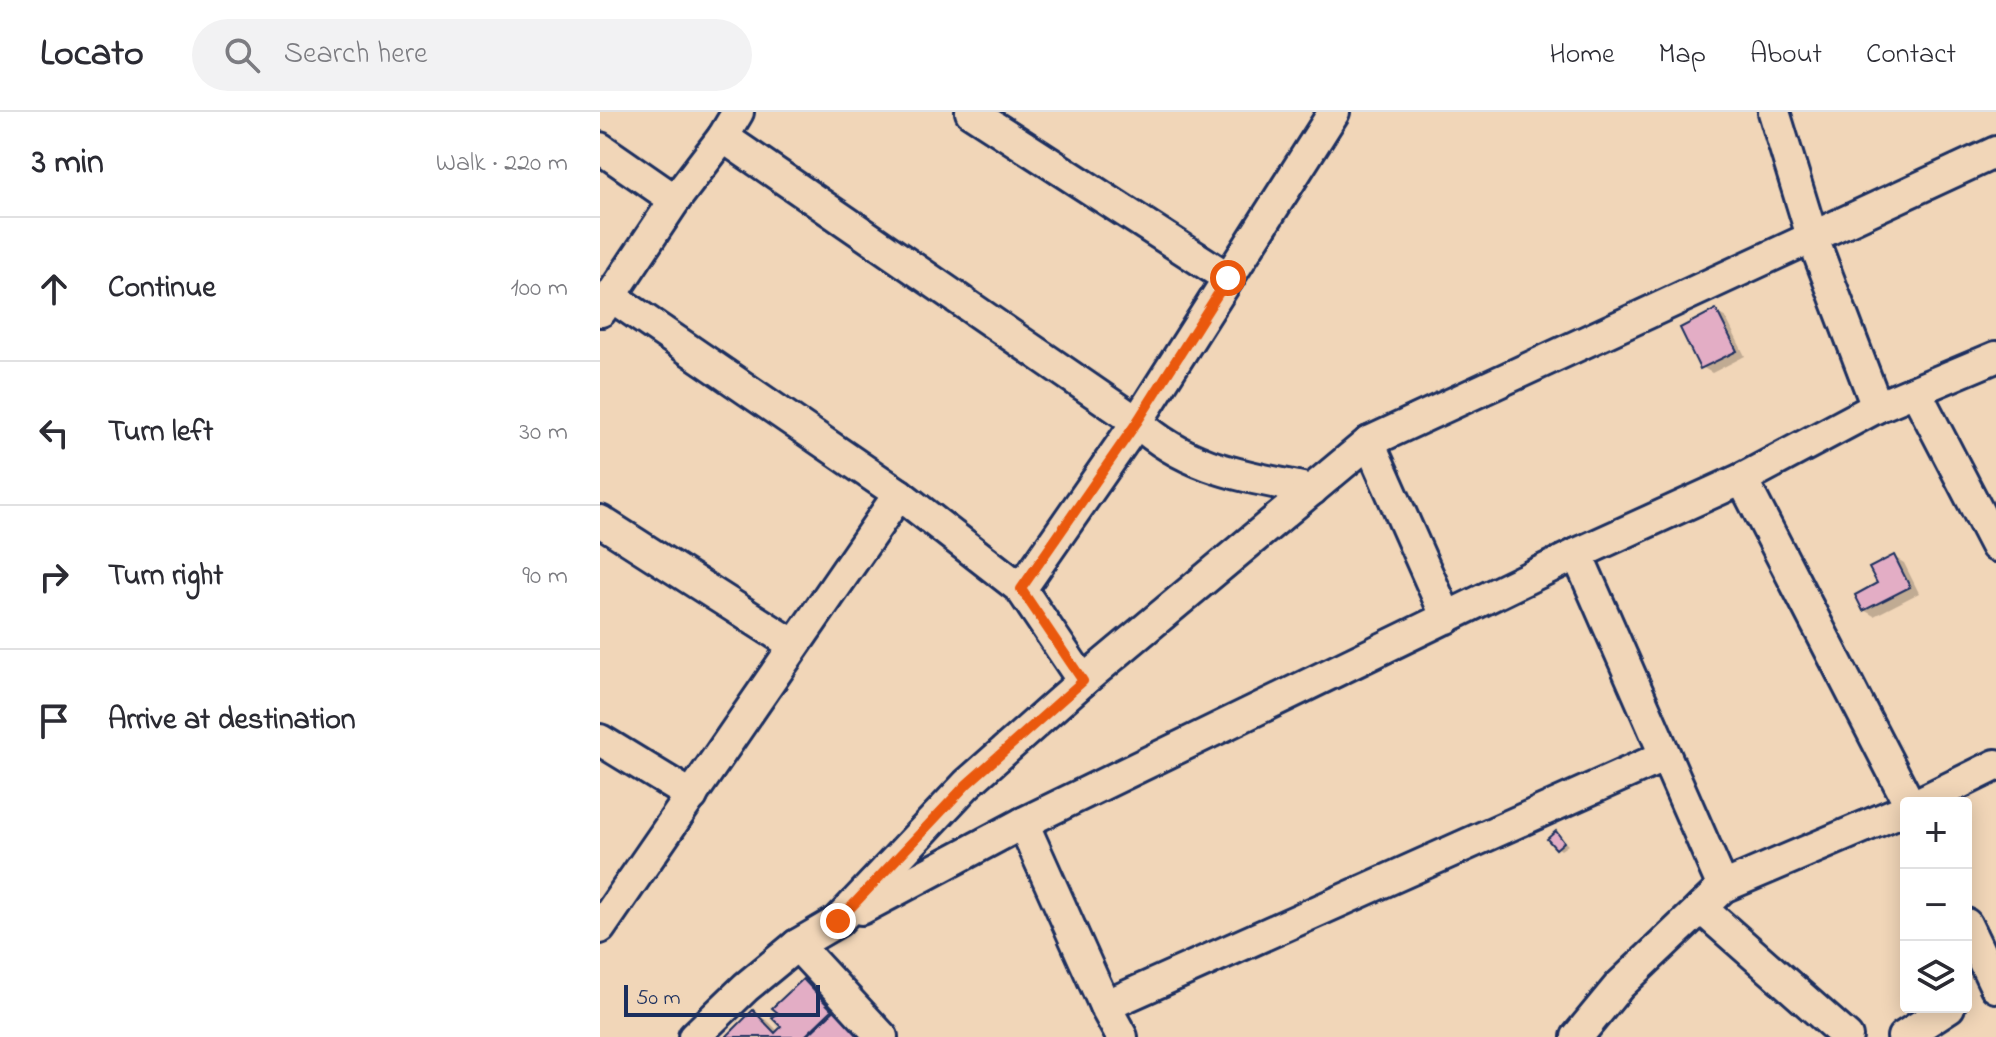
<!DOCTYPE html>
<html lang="en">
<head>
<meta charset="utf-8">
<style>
	body { margin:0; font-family:"Indie Flower",sans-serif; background:#f2f2f3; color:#2b2b33 }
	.controls { position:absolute; right:24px; bottom:24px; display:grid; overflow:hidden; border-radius:8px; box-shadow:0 4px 20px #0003 }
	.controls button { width:72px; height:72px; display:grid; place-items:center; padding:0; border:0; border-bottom:2px solid #e1e1e2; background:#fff; color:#2b2b33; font:40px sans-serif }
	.scale { position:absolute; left:24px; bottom:20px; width:196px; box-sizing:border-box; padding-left:8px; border:4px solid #1b2f5e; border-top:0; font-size:22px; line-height:28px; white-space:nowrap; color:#1b2f5e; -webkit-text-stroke:6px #f1d6b8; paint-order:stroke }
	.stop { position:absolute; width:24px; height:24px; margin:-18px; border:6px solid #ea580c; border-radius:50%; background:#fff }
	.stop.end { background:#ea580c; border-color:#fff; box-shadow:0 2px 8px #0008 }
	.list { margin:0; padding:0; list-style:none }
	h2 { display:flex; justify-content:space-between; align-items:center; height:104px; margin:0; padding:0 32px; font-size:34px }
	h2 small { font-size:26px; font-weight:400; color:#7c7c81 }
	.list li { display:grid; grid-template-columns:52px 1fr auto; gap:24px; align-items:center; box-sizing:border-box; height:144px; padding:0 32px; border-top:2px solid #e1e1e2 }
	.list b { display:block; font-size:30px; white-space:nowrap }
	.list em { font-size:26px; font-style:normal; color:#7c7c81 }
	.icon { flex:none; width:44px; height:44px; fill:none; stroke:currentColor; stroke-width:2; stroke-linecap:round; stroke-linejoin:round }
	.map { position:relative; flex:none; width:1396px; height:925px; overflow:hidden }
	header { display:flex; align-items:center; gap:48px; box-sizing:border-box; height:112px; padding:0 40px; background:#fff; border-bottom:2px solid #e1e1e2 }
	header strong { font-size:38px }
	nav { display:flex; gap:44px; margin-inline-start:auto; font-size:28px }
	.search { width:560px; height:72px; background:#f2f2f3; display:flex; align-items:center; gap:20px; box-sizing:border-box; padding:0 28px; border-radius:44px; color:#7c7c81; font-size:30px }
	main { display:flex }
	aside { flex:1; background:#fff }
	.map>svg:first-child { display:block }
</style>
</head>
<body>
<header>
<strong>Locato</strong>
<div class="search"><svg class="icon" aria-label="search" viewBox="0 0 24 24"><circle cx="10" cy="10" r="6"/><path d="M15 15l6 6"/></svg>Search here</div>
<nav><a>Home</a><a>Map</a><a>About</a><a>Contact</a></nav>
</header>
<main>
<aside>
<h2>3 min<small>Walk · 220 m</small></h2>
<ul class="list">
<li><svg class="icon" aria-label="ahead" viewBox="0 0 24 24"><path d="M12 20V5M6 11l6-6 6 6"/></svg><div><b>Continue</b></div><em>100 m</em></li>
<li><svg class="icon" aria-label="left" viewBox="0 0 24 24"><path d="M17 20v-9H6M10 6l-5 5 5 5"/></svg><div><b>Turn left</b></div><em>30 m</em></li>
<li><svg class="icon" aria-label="right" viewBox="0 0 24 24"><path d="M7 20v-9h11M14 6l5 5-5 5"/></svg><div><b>Turn right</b></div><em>90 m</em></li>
<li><svg class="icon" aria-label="arrive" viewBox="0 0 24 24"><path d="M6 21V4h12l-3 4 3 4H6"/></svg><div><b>Arrive at destination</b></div></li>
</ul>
</aside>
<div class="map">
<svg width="1396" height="925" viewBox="0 0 1396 925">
	<rect width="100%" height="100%" fill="#f1d6b8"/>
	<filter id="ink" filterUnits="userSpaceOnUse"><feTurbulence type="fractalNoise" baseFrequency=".0125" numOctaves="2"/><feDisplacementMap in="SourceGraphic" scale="16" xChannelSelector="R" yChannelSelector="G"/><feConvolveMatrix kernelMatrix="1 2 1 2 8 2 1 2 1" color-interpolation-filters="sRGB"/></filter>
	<g filter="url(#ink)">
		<g fill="#0003">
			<path d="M1116 200 1126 206 1145 244 1112 261 1102 255Z"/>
			<path d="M1294 445 1304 451 1319 481 1274 504 1264 498Z"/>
			<path d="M956 722 968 733 961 738 957 735Z"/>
			<path d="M203 870 218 879 237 899 277 925H129L154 901 169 910 179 920 183 915Z"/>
		</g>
		<g fill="#e3adc5" stroke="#1b2f5e" stroke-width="2">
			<path d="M1116 197 1137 239 1100 257 1080 216Z"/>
			<path d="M1294 443 1310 475 1263 499 1255 483 1277 471 1269 456Z"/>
			<path d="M956 719 964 730 956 737 947 727Z"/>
			<path d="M203 867 232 898 204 925H126L153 898 175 921 181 915 172 906 178 901 172 896Z"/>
			<path d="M240 893 270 925H206Z"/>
		</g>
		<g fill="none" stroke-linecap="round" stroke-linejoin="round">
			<g stroke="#1b2f5e" stroke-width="36">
				<g id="minor">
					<path d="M371 0 628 166"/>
					<path d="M1174 0 1212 124 1277 295"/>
					<path d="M123 25 537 310C589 358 646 364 712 378"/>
					<path d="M0 36 75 88"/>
					<path d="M12 185 299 382 421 477 483 569"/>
					<path d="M1 199 75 88 123 25 138 0"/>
					<path d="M1316 280 1396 434"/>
					<path d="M769 330 847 506"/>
					<path d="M1142 367 1309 691"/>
					<path d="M0 409 194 533"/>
					<path d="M977 442 1123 775"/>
					<path d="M421 477 537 310 734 0"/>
					<path d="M0 628 92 684"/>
					<path d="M1319 691 1396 653"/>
					<path d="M423 711 505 894 522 925"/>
					<path d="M1101 796 1247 925"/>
					<path d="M261 797 423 711 977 442 1142 367 1277 295 1396 245"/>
					<path d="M1366 812 1396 875"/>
					<path d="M0 816 299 382"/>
					<path d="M197 833 282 925"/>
					<path d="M505 894 1065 644"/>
					<path d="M94 925 146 875 197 833 238 809 367 672 483 569 769 330 1396 40"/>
					<path d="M977 925 1019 874 1123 775 1306 697"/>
					<path d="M1303 925 1349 895"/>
				</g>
			</g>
			<use href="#minor" stroke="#f1d6b8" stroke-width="30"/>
		</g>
	</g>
	<g fill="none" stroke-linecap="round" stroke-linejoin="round" filter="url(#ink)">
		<path stroke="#ea580c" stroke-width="10" d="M238 809 367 672 483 569 421 477 537 310 628 166"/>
	</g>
</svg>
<div class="controls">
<button>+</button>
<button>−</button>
<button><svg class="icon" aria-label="layers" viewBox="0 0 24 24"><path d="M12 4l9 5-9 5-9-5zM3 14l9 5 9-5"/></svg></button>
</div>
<div class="scale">50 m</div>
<div class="stop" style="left:628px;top:166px"></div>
<div class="stop end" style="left:238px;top:809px"></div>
</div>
</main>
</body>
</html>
